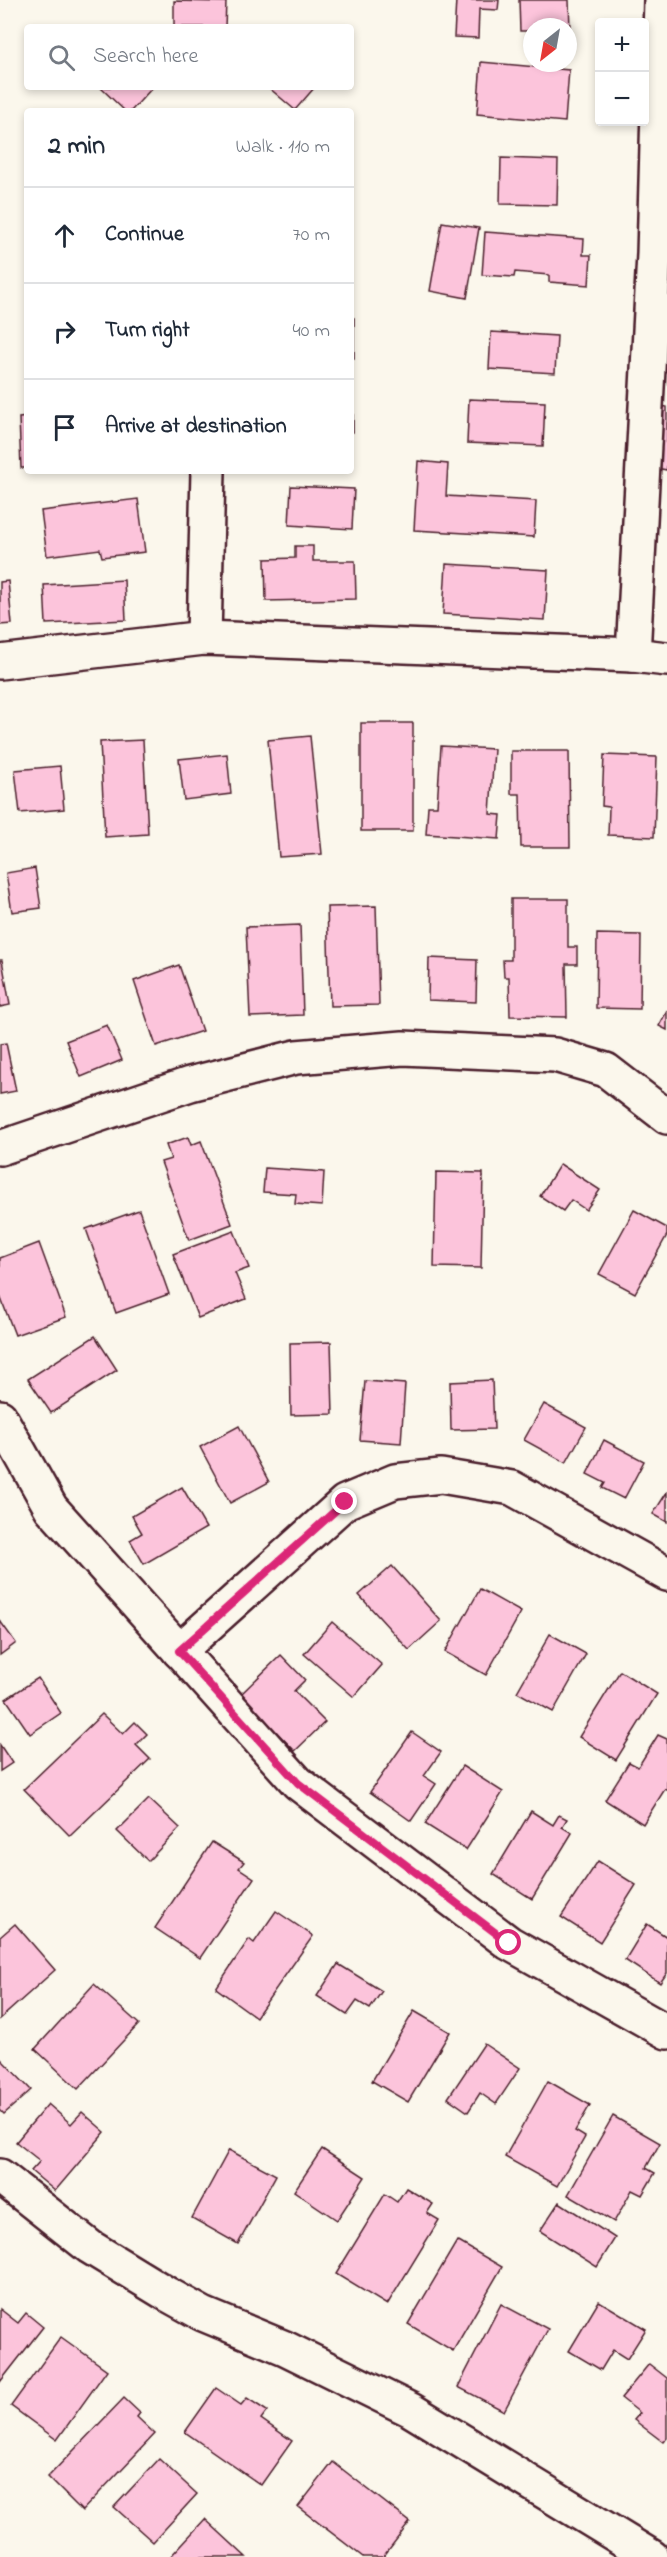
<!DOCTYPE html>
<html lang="en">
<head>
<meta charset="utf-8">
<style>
	body { margin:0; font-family:"Indie Flower",sans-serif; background:#f6f6f7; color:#1f2937 }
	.controls { position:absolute; right:18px; top:18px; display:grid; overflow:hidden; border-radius:6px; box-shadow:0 3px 9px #0003 }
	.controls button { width:54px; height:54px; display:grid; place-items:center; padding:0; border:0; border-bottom:2px solid #e0e1e3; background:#fff; color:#1f2937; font:30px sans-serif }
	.compass { position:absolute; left:523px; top:18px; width:54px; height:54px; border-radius:50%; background:#fff; box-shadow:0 3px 9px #0003; rotate:211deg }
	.stop { position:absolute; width:18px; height:18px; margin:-14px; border:4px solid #db2777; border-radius:50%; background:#fff }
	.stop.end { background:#db2777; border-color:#fff; box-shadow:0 2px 6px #0008 }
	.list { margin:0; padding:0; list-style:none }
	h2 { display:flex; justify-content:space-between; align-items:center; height:78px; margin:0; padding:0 24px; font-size:26px }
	h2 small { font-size:20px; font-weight:400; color:#747a83 }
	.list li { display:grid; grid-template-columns:39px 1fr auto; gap:18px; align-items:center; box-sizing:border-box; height:96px; padding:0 24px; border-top:2px solid #e0e1e3 }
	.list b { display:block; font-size:22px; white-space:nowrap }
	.list em { font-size:20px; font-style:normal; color:#747a83 }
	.icon { flex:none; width:33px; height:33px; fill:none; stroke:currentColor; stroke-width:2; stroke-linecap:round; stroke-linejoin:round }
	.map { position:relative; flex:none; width:667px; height:2557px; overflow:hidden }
	.search { position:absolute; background:#fff; box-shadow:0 3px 9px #0003; left:24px; top:24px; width:330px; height:66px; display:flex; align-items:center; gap:15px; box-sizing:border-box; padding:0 21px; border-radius:6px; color:#747a83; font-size:22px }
	.panel { position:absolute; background:#fff; box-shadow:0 3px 9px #0003; left:24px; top:108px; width:330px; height:366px; border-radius:6px }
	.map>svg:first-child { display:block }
</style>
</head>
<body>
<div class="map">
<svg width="667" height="2557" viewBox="0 0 667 2557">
	<rect width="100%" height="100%" fill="#fbf7ec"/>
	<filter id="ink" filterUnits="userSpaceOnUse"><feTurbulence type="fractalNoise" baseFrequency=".0167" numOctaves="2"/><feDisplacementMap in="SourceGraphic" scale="12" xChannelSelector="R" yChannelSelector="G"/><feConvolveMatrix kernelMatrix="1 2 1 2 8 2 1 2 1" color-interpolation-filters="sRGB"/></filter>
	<g filter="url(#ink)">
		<g fill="#fcc4db" stroke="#4a1f2b" stroke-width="1.5">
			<path d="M456 0H499L498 10 479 9 478 38 454 37Z"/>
			<path d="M519 0H569L570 30 568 27H532V31H520Z"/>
			<path d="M174 1 226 2 225 27H174Z"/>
			<path d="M481 62 569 70 565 122 477 114Z"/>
			<path d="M100 87H153L131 111H125Z"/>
			<path d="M268 87H315L295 110Z"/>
			<path d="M501 158 558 160 557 205 500 204Z"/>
			<path d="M442 222 479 228 467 298 430 291Z"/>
			<path d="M485 232 584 239 583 255H591L589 285 549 282V275L515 272 514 277 482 275Z"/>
			<rect x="351" y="318" width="3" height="40"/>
			<path d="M491 332 557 336 555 373 489 369Z"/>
			<rect x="351" y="390" width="2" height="42"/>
			<path d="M469 399 545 402 543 446 467 443Z"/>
			<path d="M662 406 667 407V470L650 467Z"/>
			<path d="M27 417V468H21L19 418Z"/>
			<path d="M418 461 448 464 446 496 536 501 534 537 414 530Z"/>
			<path d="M291 486 354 489 352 529 289 525Z"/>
			<path d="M138 499 145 552 102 557 100 549 47 556 41 511Z"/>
			<path d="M295 546H313V561H355L356 599 266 601 265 559 295 558Z"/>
			<path d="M446 564 548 570 545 620 443 614Z"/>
			<path d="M124 580 126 620 46 624 44 585Z"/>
			<path d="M8 581 12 624 0 625V582Z"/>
			<rect x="361" y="723" width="52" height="108"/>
			<path d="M310 736 322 854 279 857 268 740Z"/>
			<path d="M143 740 148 834 105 837 100 742Z"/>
			<path d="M441 746 494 749 490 814 501 815 499 839 426 834 428 806H437Z"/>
			<path d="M511 751H569L570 847H521L520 794H511Z"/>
			<path d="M227 754 231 794 184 800 179 759Z"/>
			<path d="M604 755 657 757 654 837 608 835 609 807 602 806Z"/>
			<path d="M60 766 64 809 20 813 15 770Z"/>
			<path d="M35 868 41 908 12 912 6 873Z"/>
			<path d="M511 899H568V947H577V964H566L567 1017 510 1016 509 977H504L503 960H511Z"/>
			<path d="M376 906 379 1005 330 1006 327 907Z"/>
			<path d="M300 925 303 1015 250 1017 246 927Z"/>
			<path d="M597 934 641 935 640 1009 596 1008Z"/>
			<path d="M429 958 477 960 476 1002 428 1000Z"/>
			<path d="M0 960H2L10 1005 0 1007Z"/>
			<path d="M179 965 202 1031 156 1046 134 981Z"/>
			<path d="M667 1011V1030L659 1026Z"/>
			<path d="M107 1025 122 1060 81 1077 66 1041Z"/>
			<path d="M6 1043 16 1091 0 1094V1044Z"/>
			<path d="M188 1137 191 1145 201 1141 232 1224 189 1240 161 1162 171 1159 166 1145Z"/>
			<path d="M560 1164 600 1190 586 1210 571 1200 563 1211 540 1196Z"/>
			<path d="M265 1168 324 1172 322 1206 295 1204 296 1194 263 1192Z"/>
			<path d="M436 1172 483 1173 481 1268 434 1267Z"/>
			<path d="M139 1210 169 1294 116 1313 86 1229Z"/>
			<path d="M634 1210 667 1228V1235L635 1293 599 1274Z"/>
			<path d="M234 1231 249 1268 235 1273 246 1299 198 1318 173 1254Z"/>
			<path d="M39 1243 66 1317 15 1335 0 1296V1258Z"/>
			<path d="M95 1336 117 1370 51 1413 28 1379Z"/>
			<path d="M331 1342 333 1414 291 1415 290 1343Z"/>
			<path d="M492 1380 494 1429 451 1430 450 1382Z"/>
			<path d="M365 1381 405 1384 401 1443 360 1440Z"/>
			<path d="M544 1404 586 1427 566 1463 524 1440Z"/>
			<path d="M239 1426 269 1482 230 1503 200 1447Z"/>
			<path d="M604 1440 644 1461 624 1499 602 1488 605 1483 587 1474Z"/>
			<path d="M182 1487 206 1528 144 1564 130 1540 142 1533 132 1516Z"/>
			<path d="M667 1492V1522L653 1514Z"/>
			<path d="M392 1566 441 1621 409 1650 359 1595Z"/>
			<path d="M480 1589 521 1612 486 1675 445 1652Z"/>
			<path d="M0 1621 16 1643 0 1655Z"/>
			<path d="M332 1622 382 1665 354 1697 304 1654Z"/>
			<path d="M550 1634 586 1654 553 1712 517 1692Z"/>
			<path d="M281 1655 305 1680 294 1691 325 1722 295 1751 240 1695Z"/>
			<path d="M620 1671 657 1694 616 1760 579 1737Z"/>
			<path d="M38 1678 61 1713 30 1734 6 1699Z"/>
			<path d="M102 1714 123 1734 135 1722 147 1734 136 1745 150 1759 70 1836 24 1789Z"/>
			<path d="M412 1732 441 1752 424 1776 436 1784 411 1821 370 1792Z"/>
			<path d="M658 1735 667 1739V1790L665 1789 643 1824 605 1800 629 1762 638 1767Z"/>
			<path d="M0 1745 12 1763 0 1771Z"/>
			<path d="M462 1766 503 1792 466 1850 425 1824Z"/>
			<path d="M149 1799 180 1828 148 1861 117 1831Z"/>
			<path d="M531 1811 553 1825 559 1815 567 1819 562 1827 572 1833 532 1899 493 1874Z"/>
			<path d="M212 1842 244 1862 239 1868 254 1878 200 1958 155 1928Z"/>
			<path d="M598 1861 636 1885 600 1942 561 1917Z"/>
			<path d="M276 1911 313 1936 256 2017 216 1988 249 1939 254 1943Z"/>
			<path d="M15 1924 55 1970 0 2019V1937Z"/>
			<path d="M647 1924 667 1937V1973L660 1983 625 1960Z"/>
			<path d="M338 1964 382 1991 370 2009 357 2001 347 2015 317 1996Z"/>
			<path d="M94 1984 139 2024 78 2089 35 2049Z"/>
			<path d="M414 2011 450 2032 408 2102 372 2081Z"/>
			<path d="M484 2044 520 2068 496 2104 480 2093 468 2112 448 2098Z"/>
			<path d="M0 2058 31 2090 4 2114 0 2110Z"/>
			<path d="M548 2081 590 2105 575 2131 585 2137 557 2186 505 2157Z"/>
			<path d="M48 2104 71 2124 82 2112 105 2132 55 2191 31 2171 40 2161 16 2142Z"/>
			<path d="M613 2116 660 2143 646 2168 655 2173 642 2195 632 2190 614 2222 568 2195Z"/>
			<path d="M322 2149 365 2177 337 2220 294 2191Z"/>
			<path d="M229 2150 276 2175 238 2244 192 2218Z"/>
			<path d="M406 2188 433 2204 427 2213 439 2220 387 2305 336 2274 385 2194 397 2202Z"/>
			<path d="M559 2202 615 2238 597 2267 540 2231Z"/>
			<path d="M457 2241 502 2267 453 2351 408 2324Z"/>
			<path d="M599 2301 646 2329 627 2359 613 2350 601 2370 569 2351Z"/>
			<path d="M501 2304 548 2329 504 2411 458 2387Z"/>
			<path d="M0 2309 18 2323 26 2313 43 2327 0 2382Z"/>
			<path d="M61 2337 107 2370 57 2440 11 2406Z"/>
			<path d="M649 2364 667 2378V2437L663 2442 634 2420 640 2413 621 2398Z"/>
			<path d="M216 2388 241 2405 247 2398 267 2411 261 2419 292 2441 261 2485 185 2432Z"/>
			<path d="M124 2398 140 2413 137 2417 155 2434 82 2511 48 2477Z"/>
			<path d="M159 2459 197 2494 153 2542 114 2507Z"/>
			<path d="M333 2462 410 2522 383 2557H363L298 2507Z"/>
			<path d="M205 2519 246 2557H170Z"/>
		</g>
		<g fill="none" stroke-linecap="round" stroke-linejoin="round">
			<g stroke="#4a1f2b" stroke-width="38">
				<g id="minor">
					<path d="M204 638 208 471"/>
					<path d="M633 655 667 659"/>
					<path d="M0 662 204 638 633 655 654 254 661 0"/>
					<path d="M0 1148 190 1084 296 1057 403 1048 555 1055 606 1070 667 1117"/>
					<path d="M0 1417 51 1508 298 1783 509 1943 667 2032"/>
					<path d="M179 1651 345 1502 395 1481 441 1476 512 1488 667 1574"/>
					<path d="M0 2176 90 2247 167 2294 203 2314 285 2348 411 2410 652 2557"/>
				</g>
			</g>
			<use href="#minor" stroke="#fbf7ec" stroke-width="33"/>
		</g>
	</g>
	<g fill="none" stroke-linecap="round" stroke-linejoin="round" filter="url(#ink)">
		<path stroke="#db2777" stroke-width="8" d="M345 1502 179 1651 298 1783 509 1943"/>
	</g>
</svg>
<div class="controls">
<button>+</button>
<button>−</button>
</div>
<svg class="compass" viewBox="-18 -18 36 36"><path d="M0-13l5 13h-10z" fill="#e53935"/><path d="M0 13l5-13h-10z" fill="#747a83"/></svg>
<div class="stop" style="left:509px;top:1943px"></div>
<div class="stop end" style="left:345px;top:1502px"></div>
<div class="search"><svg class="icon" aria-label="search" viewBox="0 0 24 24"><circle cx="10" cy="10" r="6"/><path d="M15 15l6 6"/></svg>Search here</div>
<section class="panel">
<h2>2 min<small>Walk · 110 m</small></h2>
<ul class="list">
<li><svg class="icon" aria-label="ahead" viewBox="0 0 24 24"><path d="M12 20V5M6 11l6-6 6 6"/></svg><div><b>Continue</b></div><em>70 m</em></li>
<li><svg class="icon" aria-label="right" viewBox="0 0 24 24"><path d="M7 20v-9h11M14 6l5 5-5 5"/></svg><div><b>Turn right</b></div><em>40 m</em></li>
<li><svg class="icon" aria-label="arrive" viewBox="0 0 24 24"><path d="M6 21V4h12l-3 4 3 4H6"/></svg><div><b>Arrive at destination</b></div></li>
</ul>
</section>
</div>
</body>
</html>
